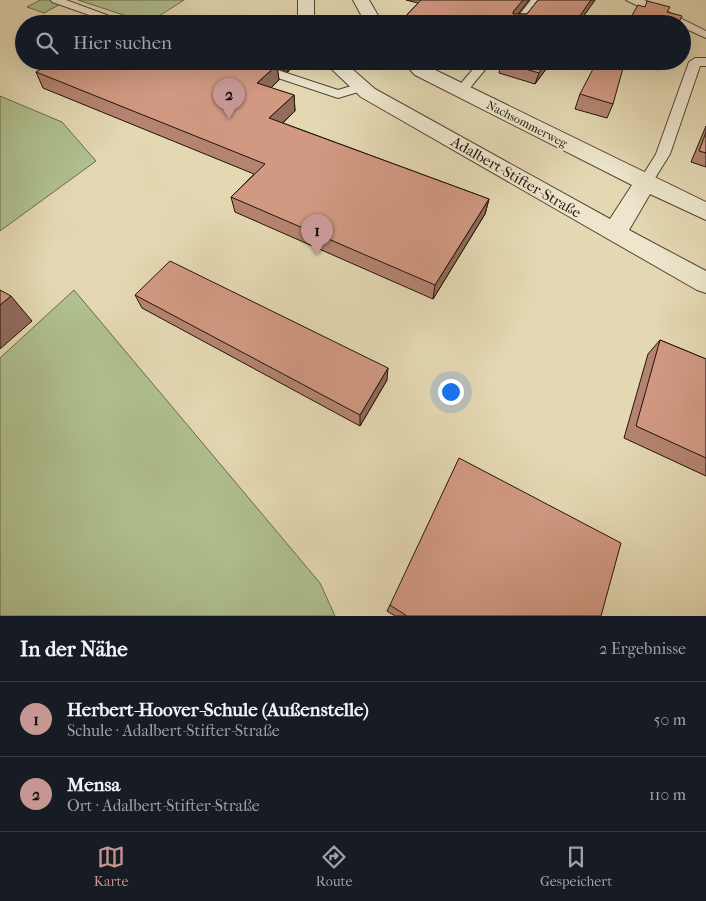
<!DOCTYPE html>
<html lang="de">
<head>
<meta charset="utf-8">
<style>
	body { margin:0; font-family:"IM FELL French Canon",serif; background:#20242c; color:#f1f3f6 }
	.you { position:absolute; left:450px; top:391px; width:18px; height:18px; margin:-12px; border:4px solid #fff; border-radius:50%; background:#1a73e8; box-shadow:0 0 0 8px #1a73e833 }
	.badge { display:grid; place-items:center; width:32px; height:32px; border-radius:50%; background:#c59692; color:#111; font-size:16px; font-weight:700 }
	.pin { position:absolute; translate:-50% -41px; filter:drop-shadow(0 1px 2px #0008) }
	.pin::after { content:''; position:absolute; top:26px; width:18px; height:15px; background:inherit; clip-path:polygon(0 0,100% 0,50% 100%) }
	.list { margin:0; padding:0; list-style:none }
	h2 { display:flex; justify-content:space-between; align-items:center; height:65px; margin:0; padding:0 20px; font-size:21px }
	h2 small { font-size:16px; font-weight:400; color:#9ea1a6 }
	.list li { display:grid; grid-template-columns:32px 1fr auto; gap:15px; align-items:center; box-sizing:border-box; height:75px; padding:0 20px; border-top:1px solid #363941 }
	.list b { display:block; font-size:19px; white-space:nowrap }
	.list p { margin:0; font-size:16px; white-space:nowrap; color:#9ea1a6 }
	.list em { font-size:16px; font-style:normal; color:#9ea1a6 }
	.icon { flex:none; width:28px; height:28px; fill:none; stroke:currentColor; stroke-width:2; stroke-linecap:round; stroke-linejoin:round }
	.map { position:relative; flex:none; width:706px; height:616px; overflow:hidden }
	.search { position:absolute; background:#171b24; box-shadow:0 5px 20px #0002; left:15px; right:15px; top:15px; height:55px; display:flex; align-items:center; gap:12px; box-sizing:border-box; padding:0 18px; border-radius:28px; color:#9ea1a6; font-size:19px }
	.sheet { height:215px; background:#171b24 }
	nav { display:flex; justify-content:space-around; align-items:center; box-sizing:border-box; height:70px; border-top:1px solid #363941; background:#171b24; font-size:14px; color:#9ea1a6 }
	nav a { display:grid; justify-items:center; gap:2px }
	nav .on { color:#c59692 }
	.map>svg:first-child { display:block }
</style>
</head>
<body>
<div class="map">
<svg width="706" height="616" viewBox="0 0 706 616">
	<rect width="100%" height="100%" fill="#e4d8b2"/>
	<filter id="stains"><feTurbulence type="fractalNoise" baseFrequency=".004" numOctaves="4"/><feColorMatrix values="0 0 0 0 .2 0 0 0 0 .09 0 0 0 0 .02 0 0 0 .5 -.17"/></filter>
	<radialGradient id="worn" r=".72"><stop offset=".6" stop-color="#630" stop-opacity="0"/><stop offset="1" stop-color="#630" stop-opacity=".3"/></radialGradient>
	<g fill="#b0c08f" stroke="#696a4d">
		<path d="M40 0H68L44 13 27 7Z"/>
		<path d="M78 0H184L148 23Z"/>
		<path d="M0 96 62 122 96 161 0 231Z"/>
		<path d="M74 290 320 583 335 616H0V358Z"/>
	</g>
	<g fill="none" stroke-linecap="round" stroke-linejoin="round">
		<g stroke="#524435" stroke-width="2">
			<g id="service">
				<path d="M51 0H66L131 24H115L52 2Z"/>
				<path d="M531 0H541L523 24H512Z"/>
				<path d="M626 0H644L706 31V38L682 27V24H675Z"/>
				<path d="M695 58H706V66H700L670 154 650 186H640L638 183 656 154 689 62Z"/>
				<path d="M231 61H250L338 90 361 83 367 87 365 90 338 98 233 63Z"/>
				<path d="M480 61H492L465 94H457L455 91 457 88Z"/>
			</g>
		</g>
		<g stroke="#524435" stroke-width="2">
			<g id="minor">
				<path d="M298 0H314V15L319 24H302L298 15Z"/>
				<path d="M353 0H369L383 24H366Z"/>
				<path d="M323 61H343L375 89 610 219 632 185 415 75 402 61H422L429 67 706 202V220L650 194 629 230 706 271V293L697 290 361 97Z"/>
			</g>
		</g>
		<use href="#service" fill="#ede6cd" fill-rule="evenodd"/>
		<use href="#minor" fill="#ede6cd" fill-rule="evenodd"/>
	</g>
	<g fill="#b48470" stroke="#22130b">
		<path d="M406 0H529L518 14H527L538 0H595L578 24H403L404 18 418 3Z"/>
		<path d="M246 61H299L288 72 277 68 279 80 271 88 294 95 295 111 283 123 489 199 485 214 433 299 235 212 231 197 254 174 43 88 36 72 240 66Z"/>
		<path d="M552 61 535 84 499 73 501 62Z"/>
		<path d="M627 61H663L659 70Z"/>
		<path d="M601 69 613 104 607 118 575 109 580 94Z"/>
		<path d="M706 126V167L691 162Z"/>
		<path d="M135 295 387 380 360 426 142 308Z"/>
		<path d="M660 340 706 359V476L624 438 648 354Z"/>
		<path d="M390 605 601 616H395L387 611Z"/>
	</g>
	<g fill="#926b5b" stroke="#22130b">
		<path d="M523 0H529L511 23 513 12Z"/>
		<path d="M591 0H595L578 24H574Z"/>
		<path d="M292 61H299L288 72 287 66Z"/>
		<path d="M547 61H552L535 84 539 73Z"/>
		<path d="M277 65 279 80 259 99 257 83Z"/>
		<path d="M294 95 295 111 271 134 269 118Z"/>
		<path d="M489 199 485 214 433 299 435 285Z"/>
		<path d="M11 296 32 321 0 349V305Z"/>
		<path d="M388 368 387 380 360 426V415Z"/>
	</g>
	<g fill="#d19982" stroke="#22130b">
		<path d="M421 0H523L513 12V14H527L538 0H591L574 24H427L404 18Z"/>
		<path d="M647 1 670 7 667 12 682 16 678 24H627L638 5 645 7Z"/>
		<path d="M54 61H227L240 66 246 61H267L277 65 257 83 294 95 269 118 489 199 435 285 231 197 265 164 36 72Z"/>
		<path d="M274 61H292L287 66Z"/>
		<path d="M502 61H547L539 73 501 62Z"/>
		<path d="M605 61H625L613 104 580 94 594 67 601 69Z"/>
		<path d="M706 132V153L699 151Z"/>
		<path d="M170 261 388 368 360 415 135 295Z"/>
		<path d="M0 290 11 296 0 305Z"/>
		<path d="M660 340 706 359V458L636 426Z"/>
		<path d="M459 458 621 543 601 616H407L390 605Z"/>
	</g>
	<g text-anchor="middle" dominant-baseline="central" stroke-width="4" stroke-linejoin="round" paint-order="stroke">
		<g font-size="12" fill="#22130b" stroke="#ede6cd">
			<text transform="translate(527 124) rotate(27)">Nachsommerweg</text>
		</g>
		<g font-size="15" fill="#22130b" stroke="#ede6cd">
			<text transform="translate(516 177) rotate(30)">Adalbert-Stifter-Straße</text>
		</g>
	</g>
	<rect width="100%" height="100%" filter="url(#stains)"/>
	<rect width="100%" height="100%" fill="url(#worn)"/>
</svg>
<div class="you"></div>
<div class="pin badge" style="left:317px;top:255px">1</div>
<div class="pin badge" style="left:229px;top:119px">2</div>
<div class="search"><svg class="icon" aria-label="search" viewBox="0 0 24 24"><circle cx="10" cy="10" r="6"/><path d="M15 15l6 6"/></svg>Hier suchen</div>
</div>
<section class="sheet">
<h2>In der Nähe<small>2 Ergebnisse</small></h2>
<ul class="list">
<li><span class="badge">1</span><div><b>Herbert-Hoover-Schule (Außenstelle)</b><p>Schule · Adalbert-Stifter-Straße</p></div><em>50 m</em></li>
<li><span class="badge">2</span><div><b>Mensa</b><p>Ort · Adalbert-Stifter-Straße</p></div><em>110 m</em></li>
</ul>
</section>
<nav>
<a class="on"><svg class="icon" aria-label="map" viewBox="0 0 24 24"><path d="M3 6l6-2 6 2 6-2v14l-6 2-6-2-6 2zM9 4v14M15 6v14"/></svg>Karte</a>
<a><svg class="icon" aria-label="directions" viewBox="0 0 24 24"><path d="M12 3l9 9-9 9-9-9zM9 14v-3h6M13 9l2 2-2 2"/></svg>Route</a>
<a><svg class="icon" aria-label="saved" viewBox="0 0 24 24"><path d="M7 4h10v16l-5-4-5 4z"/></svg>Gespeichert</a>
</nav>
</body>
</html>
